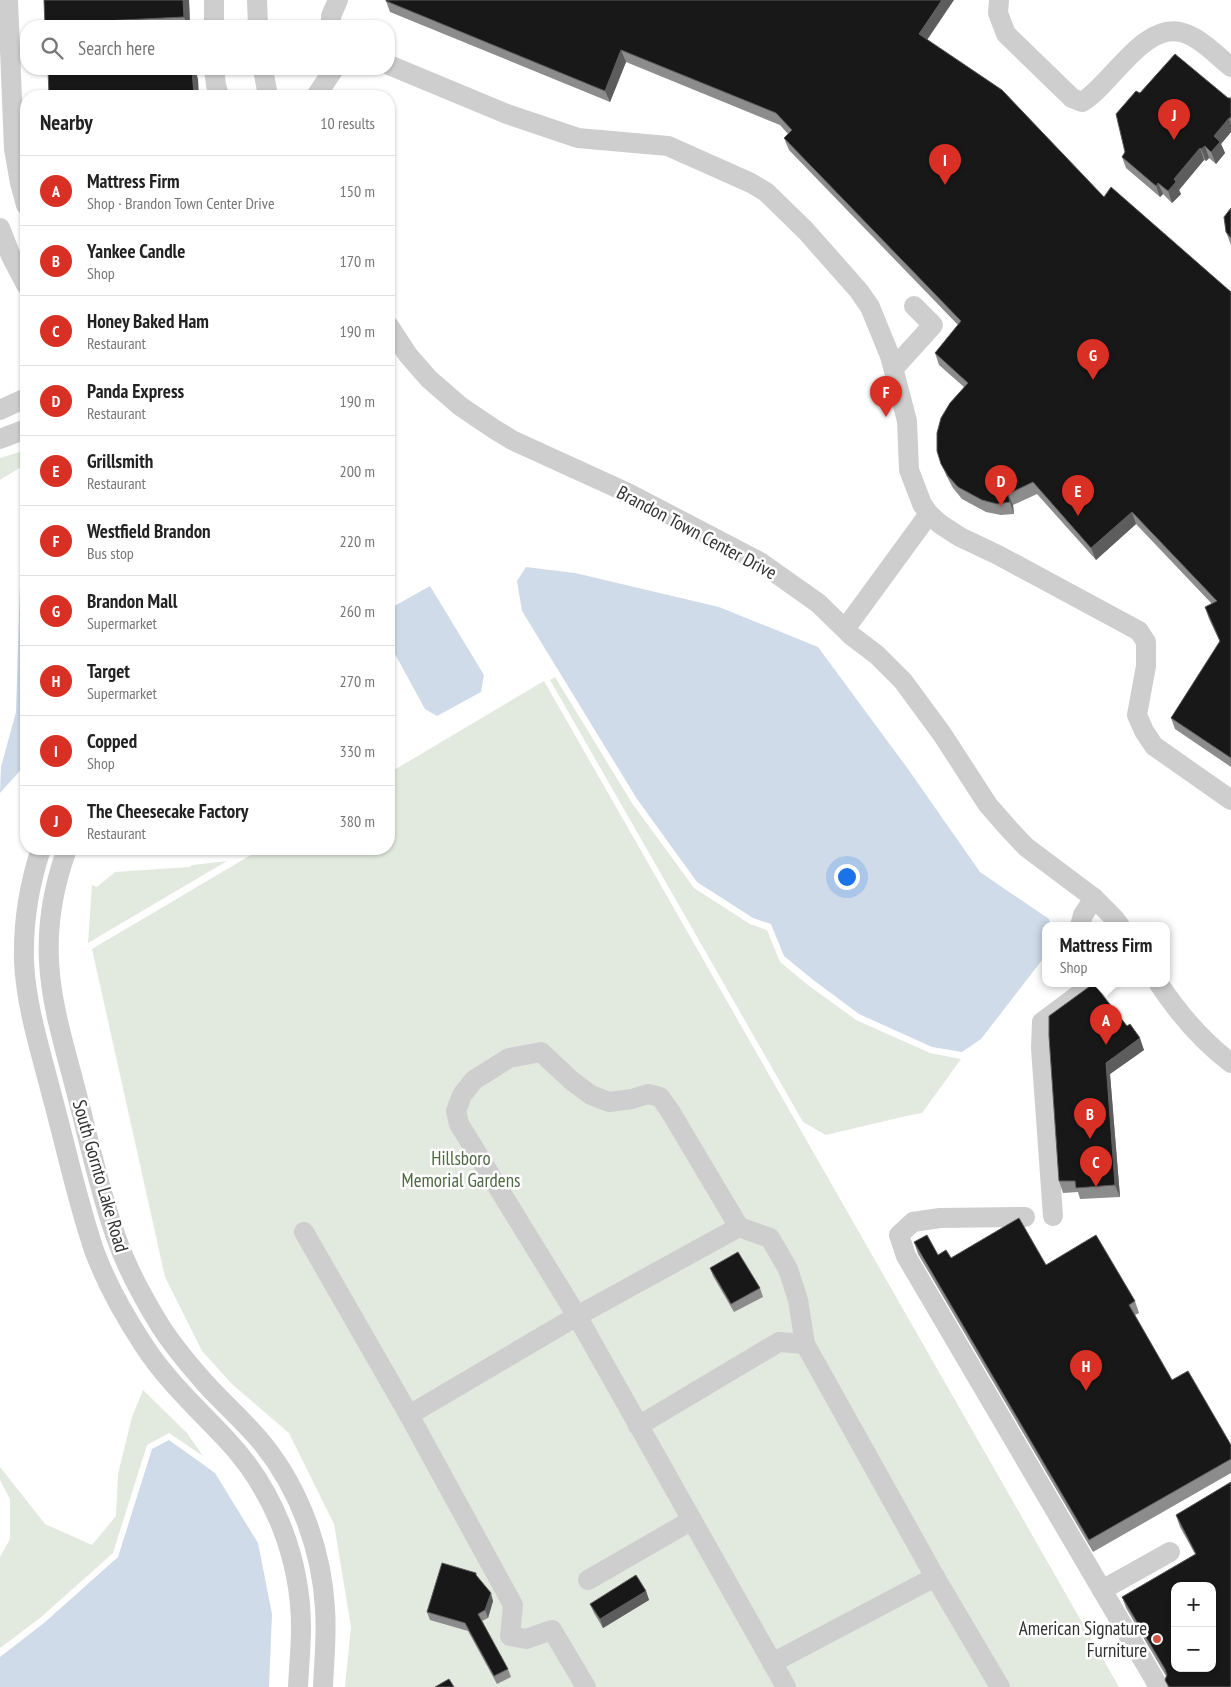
<!DOCTYPE html>
<html lang="en">
<head>
<meta charset="utf-8">
<style>
	body { margin:0; font-family:"PT Sans Narrow",sans-serif; background:#f2f2f2; color:#222 }
	.controls { position:absolute; right:15px; bottom:15px; display:grid; overflow:hidden; border-radius:10px; box-shadow:0 1px 4px #0004 }
	.controls button { width:45px; height:45px; display:grid; place-items:center; padding:0; border:0; border-bottom:1px solid #e0e0e0; background:#fff; color:#222; font:25px sans-serif }
	.you { position:absolute; left:846px; top:876px; width:18px; height:18px; margin:-12px; border:4px solid #fff; border-radius:50%; background:#1a73e8; box-shadow:0 0 0 8px #1a73e833 }
	.badge { display:grid; place-items:center; width:32px; height:32px; border-radius:50%; background:#d93025; color:#fff; font-size:16px; font-weight:700 }
	.pin { position:absolute; translate:-50% -41px; filter:drop-shadow(0 1px 2px #0008) }
	.pin::after { content:''; position:absolute; top:26px; width:18px; height:15px; background:inherit; clip-path:polygon(0 0,100% 0,50% 100%) }
	.popup { position:absolute; left:1042px; top:922px; width:128px; height:65px; box-sizing:border-box; display:grid; place-content:center; border-radius:10px; background:#fff; filter:drop-shadow(0 1px 4px #0005); font-size:16px; white-space:nowrap; color:#767676 }
	.popup b { font-size:19px; color:#222 }
	.popup::after { content:''; position:absolute; left:50%; top:100%; margin-left:-10px; border:10px solid transparent; border-top-color:#fff }
	.list { margin:0; padding:0; list-style:none }
	h2 { display:flex; justify-content:space-between; align-items:center; height:65px; margin:0; padding:0 20px; font-size:21px }
	h2 small { font-size:16px; font-weight:400; color:#767676 }
	.list li { display:grid; grid-template-columns:32px 1fr auto; gap:15px; align-items:center; box-sizing:border-box; height:70px; padding:0 20px; border-top:1px solid #e0e0e0 }
	.list b { display:block; font-size:19px; white-space:nowrap }
	.list p { margin:0; font-size:16px; white-space:nowrap; color:#767676 }
	.list em { font-size:16px; font-style:normal; color:#767676 }
	.icon { flex:none; width:28px; height:28px; fill:none; stroke:currentColor; stroke-width:2; stroke-linecap:round; stroke-linejoin:round }
	.map { position:relative; flex:none; width:1231px; height:1687px; overflow:hidden }
	.search { position:absolute; background:#fff; box-shadow:0 1px 4px #0004; left:20px; top:20px; width:375px; height:55px; display:flex; align-items:center; gap:12px; box-sizing:border-box; padding:0 18px; border-radius:20px; color:#767676; font-size:19px }
	.panel { position:absolute; background:#fff; box-shadow:0 1px 4px #0004; left:20px; top:90px; width:375px; height:765px; border-radius:20px }
	.map>svg:first-child { display:block }
</style>
</head>
<body>
<div class="map">
<svg width="1231" height="1687" viewBox="0 0 1231 1687">
	<rect width="100%" height="100%" fill="#fff"/>
	<g fill="#e2e9de">
		<path d="M26 450 20 455 26 464 0 480V458Z"/>
		<path d="M555 677 632 803 694 888 750 924 767 930 780 962 808 985 856 1020 930 1053 961 1059 922 1113 906 1116 826 1135 803 1122 550 680Z"/>
		<path d="M544 681 1119 1687H345L351 1627 334 1524 289 1433 232 1384 202 1351 165 1277 92 949 261 849H389V773Z"/>
		<path d="M227 861 88 943 92 885 97 887 115 872 190 867 192 865Z"/>
		<path d="M143 1390 187 1433 203 1456 169 1433 147 1445 113 1553 40 1618 0 1648V1557L10 1539V1499L0 1480V1467L45 1524 92 1545 116 1516 118 1474 132 1417Z"/>
	</g>
	<g fill="#cfdbe9">
		<path d="M26 541V764L0 793 1 767 16 712 21 551Z"/>
		<path d="M526 567 575 573 719 607 818 647 908 769 980 872 1049 919 1051 926H1046V955L981 1039 962 1052 932 1047 859 1014 812 979 784 956 771 924 753 918 697 882 637 799 522 611 517 581Z"/>
		<path d="M430 586 484 675 481 692 437 716 425 709 389 643V609Z"/>
		<path d="M169 1440 215 1473 258 1543 272 1614 269 1687H0V1657L44 1623 118 1557 152 1449Z"/>
	</g>
	<g fill="none" stroke-linecap="round" stroke-linejoin="round">
		<g stroke="#cecece" stroke-width="20">
			<path d="M8 0 14 149 20 183 26 205"/>
			<path d="M257 0 258 26"/>
			<path d="M999 0 998 13 1006 34 1072 98 1082 102C1111 85 1142 24 1180 32 1199 36 1216 55 1231 67"/>
			<path d="M214 26V0"/>
			<path d="M331 26V16L338 0"/>
			<path d="M389 65 507 114 578 138 668 146 751 183 766 192 806 231 859 291 870 307 890 356 907 421 909 470 922 504 929 514 940 524 960 537 998 555 1139 631 1146 642V666L1137 715 1144 731 1154 746 1231 800"/>
			<path d="M214 69 216 85 219 96"/>
			<path d="M263 69 268 96"/>
			<path d="M316 96 334 69"/>
			<path d="M0 228 11 256 26 285"/>
			<path d="M389 326 408 355 429 379 460 406 494 429 512 440 628 493 760 562 818 603 852 636 877 655 903 681 942 734 988 805 1009 829 1026 847 1094 898 1114 918 1120 926"/>
			<path d="M894 368 933 325 914 306"/>
			<path d="M0 410 26 398"/>
			<path d="M0 439 26 429"/>
			<path d="M845 629 929 514"/>
			<path d="M41 849C29 885 23 923 24 961 26 1007 41 1052 52 1096 66 1147 77 1200 94 1250 106 1283 124 1315 143 1344 166 1380 198 1409 227 1440 274 1490 301 1559 301 1628 301 1647 299 1667 298 1687"/>
			<path d="M67 849C54 885 47 923 49 961 51 1005 65 1048 76 1091 89 1140 99 1190 116 1237 127 1269 143 1298 161 1327 174 1347 190 1366 206 1384 225 1405 246 1423 263 1444 300 1490 322 1551 325 1609 327 1635 324 1661 323 1687"/>
			<path d="M1080 926 1083 915 1094 898"/>
			<path d="M1159 984C1179 1014 1202 1041 1231 1063"/>
			<path d="M1053 1216 1041 1048 1042 1022 1093 984"/>
			<path d="M1025 1217 940 1218 913 1222 899 1235 906 1256 1159 1687"/>
			<path d="M739 1227 670 1111 660 1097 648 1094 632 1099 609 1102 591 1095 572 1081 541 1052 509 1058 474 1080 462 1095 456 1111 459 1124 577 1316 786 1687"/>
			<path d="M304 1232 409 1415 513 1605 510 1636 526 1639 552 1630 586 1687"/>
			<path d="M409 1415 577 1316 739 1227 770 1238 788 1269 798 1300 805 1344 935 1577 1000 1687"/>
			<path d="M638 1426 779 1342 805 1344"/>
			<path d="M588 1580 692 1520"/>
			<path d="M1102 1590 1170 1552"/>
			<path d="M772 1663 935 1577"/>
		</g>
	</g>
	<g fill="#8c8c8c">
		<path d="M44 0H189L190 26H45Z"/>
		<path d="M386 1 928 40 1104 197 1231 292V767L1175 729 1171 718 1220 642 1209 619 1205 607 1212 604 1136 524 1096 560 1037 494 1013 505 1014 514 1001 515 986 512 962 499 953 488 946 475 937 451 964 387 939 365 935 353 958 325 789 150 784 138 788 134 780 125 626 62 610 102 390 12Z"/>
		<path d="M1140 93 1231 98V132L1221 144 1225 153 1216 164 1209 158 1206 161 1204 160 1179 190 1181 194 1172 203 1163 194 1160 197 1126 168 1122 157 1125 152Z"/>
		<path d="M1231 208V245L1226 232Z"/>
		<path d="M1127 1026 1144 1050 1110 1074 1120 1197 1080 1199 1078 1192 1063 1193 1059 1181Z"/>
		<path d="M914 1242 938 1255 951 1258 1046 1265 1135 1301 1139 1313 1135 1315 1172 1380 1231 1445V1473L1093 1552 918 1254Z"/>
		<path d="M710 1268 760 1288 763 1297 734 1312 713 1276Z"/>
		<path d="M1231 1482V1687H1168L1165 1680 1166 1676 1126 1608 1122 1597 1195 1554 1180 1527 1176 1515Z"/>
		<path d="M478 1578 493 1601 488 1618 482 1621 508 1669 511 1677 497 1684 468 1631 430 1620 427 1612Z"/>
		<path d="M646 1591 649 1600 603 1628 594 1613 590 1604Z"/>
	</g>
	<g fill="#5d5d5d">
		<path d="M183 0H189L190 26H188L184 17Z"/>
		<path d="M942 0H954L923 46 919 34Z"/>
		<path d="M621 50 626 62 610 102 605 91Z"/>
		<path d="M192 69H195L198 79 199 96H194Z"/>
		<path d="M1229 118 1231 124V132L1221 144 1225 153 1216 164 1211 152 1214 136Z"/>
		<path d="M1205 146 1209 158 1206 161 1201 149Z"/>
		<path d="M1200 148 1204 160 1179 190 1181 194 1172 203 1168 191 1174 179Z"/>
		<path d="M1158 183 1163 194 1160 197 1156 186Z"/>
		<path d="M1008 494 1013 505 1014 514 1010 502Z"/>
		<path d="M1132 512 1136 524 1096 560 1091 548Z"/>
		<path d="M1140 1038 1144 1050 1110 1074 1120 1197 1115 1185 1106 1063Z"/>
		<path d="M646 1591 649 1600 603 1628 600 1619Z"/>
		<path d="M491 1593 493 1601 488 1618 485 1610Z"/>
	</g>
	<g fill="#181818" stroke="#5d5d5d" fill-rule="evenodd">
		<path d="M44 0H183L184 17 102 21V26H45Z"/>
		<path d="M386 0H942L919 34 1002 90 1104 197 1111 187 1231 292V758L1171 718 1220 641 1205 607 1217 601 1132 512 1091 548 1033 482 1008 494 1010 502 997 504 982 500 958 487 948 476 941 464 937 451V433L941 418 950 403 968 383 935 353 961 321 784 138 792 130 776 113 621 50 605 91 386 1Z"/>
		<path d="M1175 54 1228 98H1231V118H1229L1214 136 1220 142 1211 152 1205 146 1201 149 1200 148 1174 179 1176 182 1168 191 1158 183 1156 186 1122 157 1125 152 1116 114 1136 91 1140 93Z"/>
		<path d="M48 69H192L194 96H49Z"/>
		<path d="M1231 208V238L1226 232 1224 217Z"/>
		<path d="M1093 984H1094L1127 1026 1130 1024 1140 1038 1106 1063 1115 1185 1076 1188 1075 1181H1059L1049 1036V1016Z"/>
		<path d="M1019 1218 1046 1265 1096 1235 1135 1301 1129 1305 1172 1380 1188 1371 1231 1445V1459L1089 1540 914 1242 927 1235 938 1255 946 1250 951 1258Z"/>
		<path d="M738 1252 760 1288 731 1304 710 1268Z"/>
		<path d="M1231 1482V1687H1169L1165 1680 1167 1675 1165 1669 1122 1597 1196 1554 1176 1515ZM1175 1586H1212V1668H1175Z"/>
		<path d="M442 1563 476 1573V1575L491 1593 485 1610 478 1614 508 1669 494 1676 465 1623 427 1612Z"/>
		<path d="M636 1575 646 1591 600 1619 590 1604Z"/>
		<path d="M449 1679 454 1687H435Z"/>
	</g>
	<circle fill="#d45347" stroke="#fff" stroke-width="2" cx="1157" cy="1639" r="5"/>
	<g text-anchor="middle" dominant-baseline="central" stroke-width="5" stroke-linejoin="round" paint-order="stroke">
		<g font-size="19" fill="#313131" stroke="#fff">
			<text transform="translate(697 532) rotate(28)">Brandon Town Center Drive</text>
			<text transform="translate(101 1176) rotate(74)">South Gornto Lake Road</text>
		</g>
		<g font-size="19" fill="#4e6842" stroke="#fff">
			<text x="461" y="1158">Hillsboro<tspan x="461" dy="22">Memorial Gardens</tspan></text>
		</g>
		<g font-size="19" fill="#313131" stroke="#fff" text-anchor="end">
			<text x="1147" y="1628">American Signature<tspan x="1147" dy="22">Furniture</tspan></text>
		</g>
	</g>
</svg>
<div class="controls">
<button>+</button>
<button>−</button>
</div>
<div class="you"></div>
<div class="pin badge" style="left:1106px;top:1045px">A</div>
<div class="popup"><b>Mattress Firm</b>Shop</div>
<div class="pin badge" style="left:1090px;top:1139px">B</div>
<div class="pin badge" style="left:1096px;top:1187px">C</div>
<div class="pin badge" style="left:1001px;top:506px">D</div>
<div class="pin badge" style="left:1078px;top:516px">E</div>
<div class="pin badge" style="left:886px;top:417px">F</div>
<div class="pin badge" style="left:1093px;top:380px">G</div>
<div class="pin badge" style="left:1086px;top:1391px">H</div>
<div class="pin badge" style="left:945px;top:185px">I</div>
<div class="pin badge" style="left:1174px;top:140px">J</div>
<div class="search"><svg class="icon" aria-label="search" viewBox="0 0 24 24"><circle cx="10" cy="10" r="6"/><path d="M15 15l6 6"/></svg>Search here</div>
<section class="panel">
<h2>Nearby<small>10 results</small></h2>
<ul class="list">
<li><span class="badge">A</span><div><b>Mattress Firm</b><p>Shop · Brandon Town Center Drive</p></div><em>150 m</em></li>
<li><span class="badge">B</span><div><b>Yankee Candle</b><p>Shop</p></div><em>170 m</em></li>
<li><span class="badge">C</span><div><b>Honey Baked Ham</b><p>Restaurant</p></div><em>190 m</em></li>
<li><span class="badge">D</span><div><b>Panda Express</b><p>Restaurant</p></div><em>190 m</em></li>
<li><span class="badge">E</span><div><b>Grillsmith</b><p>Restaurant</p></div><em>200 m</em></li>
<li><span class="badge">F</span><div><b>Westfield Brandon</b><p>Bus stop</p></div><em>220 m</em></li>
<li><span class="badge">G</span><div><b>Brandon Mall</b><p>Supermarket</p></div><em>260 m</em></li>
<li><span class="badge">H</span><div><b>Target</b><p>Supermarket</p></div><em>270 m</em></li>
<li><span class="badge">I</span><div><b>Copped</b><p>Shop</p></div><em>330 m</em></li>
<li><span class="badge">J</span><div><b>The Cheesecake Factory</b><p>Restaurant</p></div><em>380 m</em></li>
</ul>
</section>
</div>
</body>
</html>
